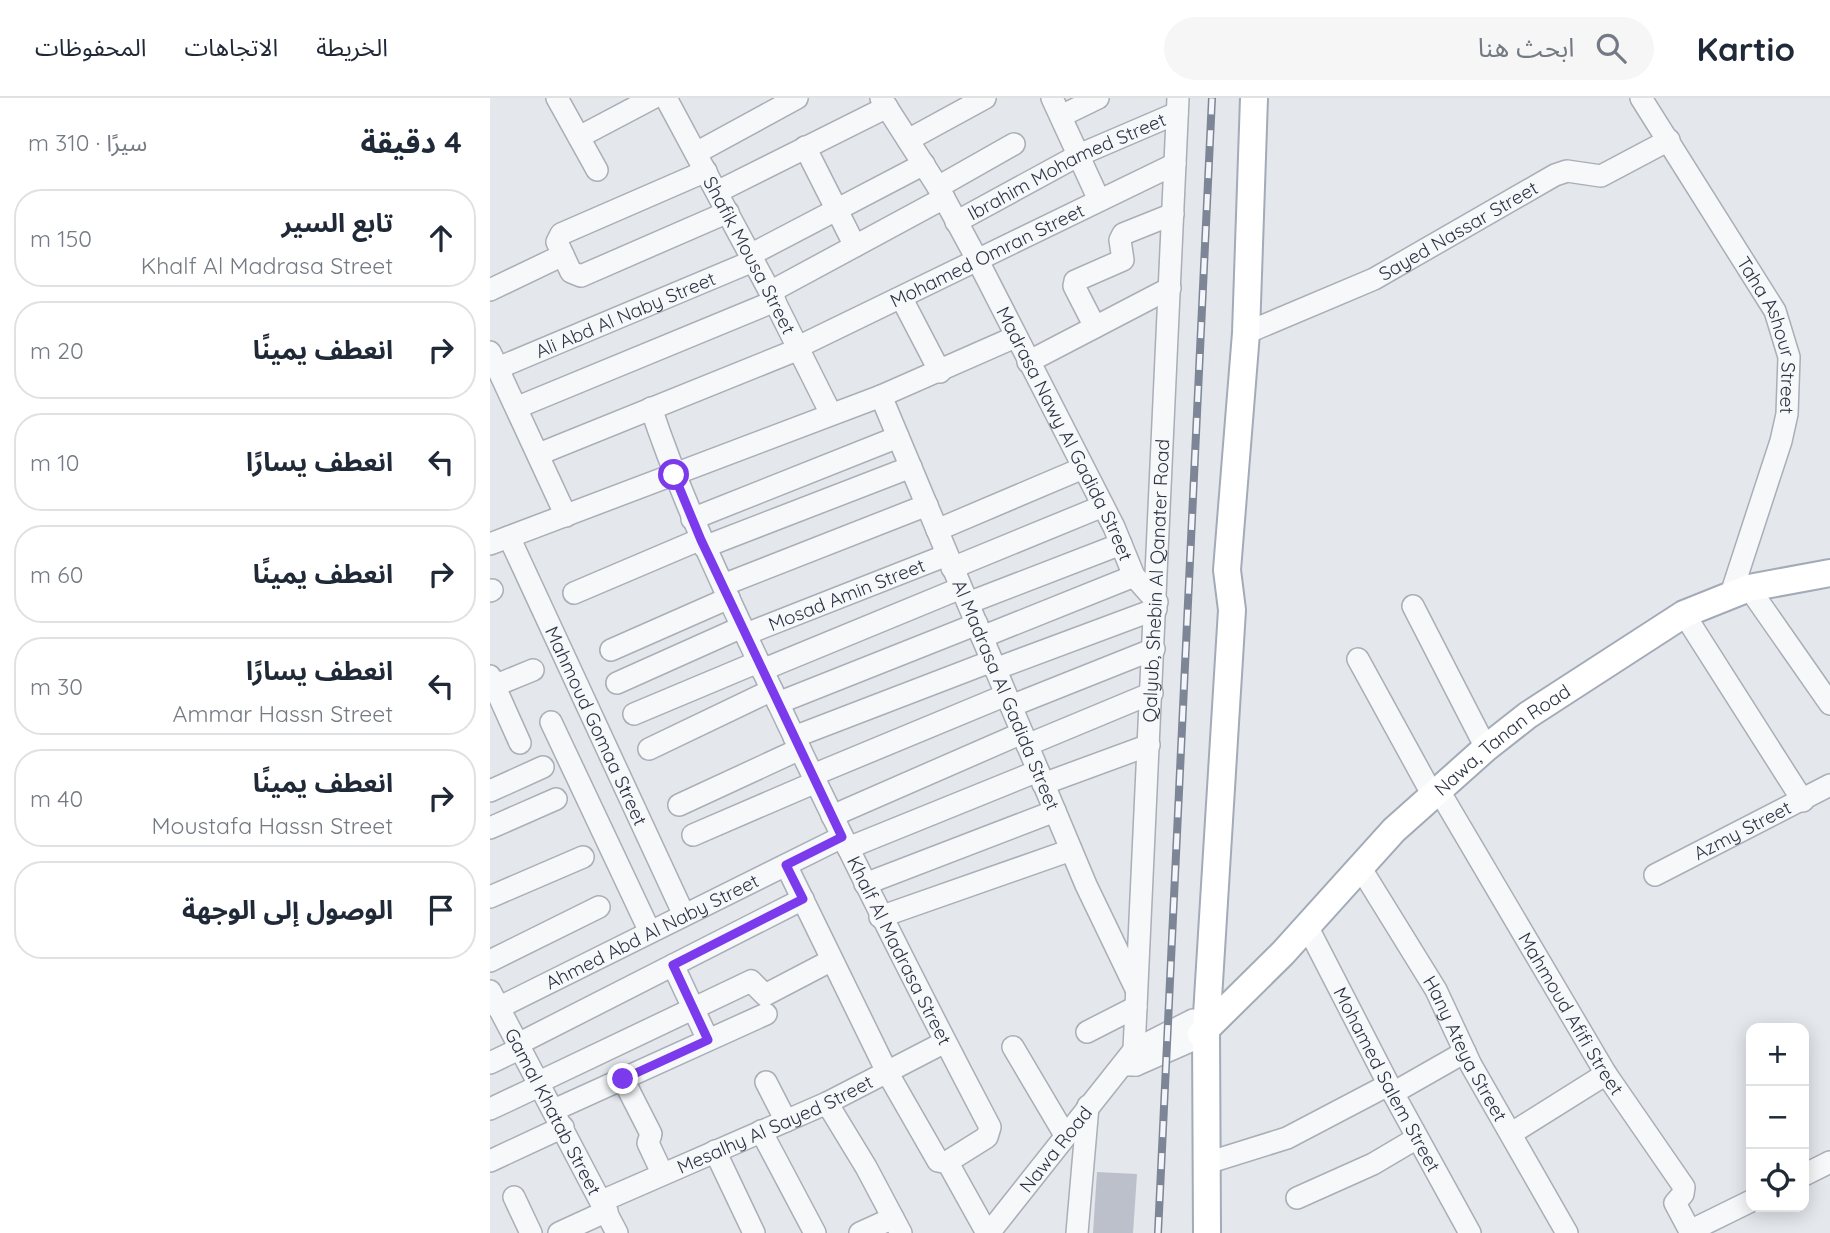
<!DOCTYPE html>
<html lang="ar">
<head>
<meta charset="utf-8">
<style>
	body { margin:0; font-family:Quicksand,"Noto Sans Arabic",sans-serif; background:#f6f6f7; color:#1f2937; direction:rtl }
	.controls { position:absolute; right:21px; bottom:21px; display:grid; overflow:hidden; border-radius:14px; box-shadow:0 4px 18px #0003 }
	.controls button { width:63px; height:63px; display:grid; place-items:center; padding:0; border:0; border-bottom:2px solid #e0e1e3; background:#fff; color:#1f2937; font:35px sans-serif }
	.stop { position:absolute; width:21px; height:21px; margin:-16px; border:5px solid #7c3aed; border-radius:50%; background:#fff }
	.stop.end { background:#7c3aed; border-color:#fff; box-shadow:0 2px 7px #0008 }
	.list { margin:0; padding:0; list-style:none }
	h2 { display:flex; justify-content:space-between; align-items:center; height:91px; margin:0; padding:0 28px; font-size:30px }
	h2 small { font-size:23px; font-weight:400; color:#747a83 }
	.list li { display:grid; grid-template-columns:46px 1fr auto; gap:21px; align-items:center; box-sizing:border-box; height:98px; margin:0 14px 14px; padding:0 14px; border:2px solid #e0e1e3; border-radius:28px }
	.list b { display:block; font-size:26px; white-space:nowrap }
	.list p { margin:0; font-size:23px; white-space:nowrap; color:#747a83 }
	.list em { font-size:23px; font-style:normal; color:#747a83 }
	.icon { flex:none; width:38px; height:38px; fill:none; stroke:currentColor; stroke-width:2; stroke-linecap:round; stroke-linejoin:round }
	.map { position:relative; flex:none; width:1340px; height:1135px; overflow:hidden; direction:ltr }
	header { display:flex; align-items:center; gap:42px; box-sizing:border-box; height:98px; padding:0 35px; background:#fff; border-bottom:2px solid #e0e1e3 }
	header strong { font-size:33px }
	nav { display:flex; gap:38px; margin-inline-start:auto; font-size:24px }
	.search { width:490px; height:63px; background:#f6f6f7; display:flex; align-items:center; gap:18px; box-sizing:border-box; padding:0 24px; border-radius:38px; color:#747a83; font-size:26px }
	main { display:flex }
	aside { flex:1; background:#fff }
	.map>svg:first-child { display:block }
</style>
</head>
<body>
<header>
<strong>Kartio</strong>
<div class="search"><svg class="icon" aria-label="search" viewBox="0 0 24 24"><circle cx="10" cy="10" r="6"/><path d="M15 15l6 6"/></svg>ابحث هنا</div>
<nav><a>الخريطة</a><a>الاتجاهات</a><a>المحفوظات</a></nav>
</header>
<main>
<div class="map">
<svg width="1340" height="1135" viewBox="0 0 1340 1135">
	<rect width="100%" height="100%" fill="#e4e7ec"/>
	<path fill="#bbc0ca" d="M607 1074 647 1076 643 1135H603Z"/>
	<g fill="none" stroke-linecap="round" stroke-linejoin="round">
		<g stroke="#a9aeb7" stroke-width="24">
			<g id="minor">
				<path d="M67 0 107 72"/>
				<path id="s1" d="M176 0 280 194 341 316"/>
				<path id="s2" d="M391 0 448 89 488 163 624 429 644 478 667 504"/>
				<path d="M562 0 609 102"/>
				<path id="s3" d="M1151 0 1285 213 1299 259 1297 316 1291 343 1241 496"/>
				<path d="M571 18 608 0"/>
				<path d="M89 39 163 0"/>
				<path d="M418 42 495 0"/>
				<path d="M315 49 365 148"/>
				<path d="M206 55 307 0"/>
				<path d="M216 73 71 136 67 144 81 174 91 178 238 114"/>
				<path d="M448 89 524 46"/>
				<path d="M227 94 397 9"/>
				<path id="s4" d="M466 124 589 57 687 15"/>
				<path d="M260 157 434 66"/>
				<path d="M0 192 73 157"/>
				<path d="M280 194 454 100"/>
				<path d="M412 201 450 274"/>
				<path d="M605 229 584 188 585 183 633 162 630 142 633 136 683 116"/>
				<path id="s5" d="M756 235 884 181 1065 77 1077 73 1111 78 1179 42"/>
				<path id="s6" d="M308 249 685 66"/>
				<path d="M0 254 76 418"/>
				<path d="M538 264 680 190"/>
				<path id="s7" d="M8 270 263 163"/>
				<path id="s8" d="M391 298 596 787 646 891"/>
				<path d="M28 309 285 203"/>
				<path id="s9" d="M161 310C198 420 249 522 298 626 363 762 430 896 500 1029L497 1039 457 1064"/>
				<path d="M49 356 309 251"/>
				<path d="M202 421 408 339"/>
				<path d="M447 432 593 370"/>
				<path id="s10" d="M19 439 194 817"/>
				<path d="M0 446 391 298 525 239"/>
				<path d="M214 449 421 369"/>
				<path d="M462 470 613 408"/>
				<path d="M233 487 437 407"/>
				<path d="M1259 490 1340 606"/>
				<path d="M0 493 2 492"/>
				<path d="M84 495 211 441"/>
				<path d="M478 505 631 446"/>
				<path d="M923 508 996 650"/>
				<path d="M1194 516 1313 703"/>
				<path id="s11" d="M256 536 457 457"/>
				<path d="M492 539 644 478"/>
				<path d="M121 552 239 500"/>
				<path d="M868 561 942 696"/>
				<path d="M505 571 666 511"/>
				<path d="M272 572 471 490"/>
				<path d="M0 578 30 645"/>
				<path d="M127 585 252 529"/>
				<path d="M4 588 43 572"/>
				<path d="M288 605 487 526"/>
				<path d="M521 608 664 551"/>
				<path d="M144 616 268 564"/>
				<path d="M61 624 160 834"/>
				<path d="M304 639 502 563"/>
				<path d="M537 647 662 595"/>
				<path d="M159 651 282 592"/>
				<path d="M323 677 516 597"/>
				<path d="M553 686 659 647"/>
				<path id="s12" d="M948 691 1116 976 1194 1089 1193 1096 1185 1105 1201 1135"/>
				<path d="M0 693 53 669"/>
				<path d="M189 707 310 651"/>
				<path d="M342 718 532 635"/>
				<path d="M0 730 66 701"/>
				<path d="M203 737 326 684"/>
				<path d="M358 750 548 673"/>
				<path d="M296 767 397 974 448 1063 458 1065 497 1135"/>
				<path id="s13" d="M870 769 946 892 981 967 1077 1135"/>
				<path id="s14" d="M1165 777 1340 687"/>
				<path d="M375 786 565 713"/>
				<path d="M0 799 93 759"/>
				<path d="M390 819 581 752"/>
				<path id="s15" d="M817 828 903 995 980 1135"/>
				<path d="M0 863 109 809"/>
				<path d="M183 867 218 942"/>
				<path id="s16" d="M0 893 127 1135"/>
				<path id="s17" d="M8 910 352 739"/>
				<path d="M597 934 646 909"/>
				<path d="M28 946 313 801"/>
				<path d="M523 949 575 1037"/>
				<path d="M0 965 31 950"/>
				<path d="M635 967H646L703 942"/>
				<path id="s18" d="M646 967 644 952 688 0"/>
				<path d="M133 981 161 1036 158 1045 172 1075"/>
				<path d="M49 984 261 883 275 897 342 862"/>
				<path d="M276 984 296 1023"/>
				<path d="M903 995 975 954"/>
				<path d="M337 1005 376 1069 411 1135"/>
				<path d="M0 1011 51 987"/>
				<path d="M64 1012 276 916"/>
				<path d="M271 1033 325 1135"/>
				<path d="M1022 1035 1116 976"/>
				<path d="M225 1053 264 1135"/>
				<path d="M0 1063 73 1029"/>
				<path d="M717 1065 797 1040 898 987"/>
				<path d="M1314 1077 1340 1064"/>
				<path d="M24 1099 41 1135"/>
				<path d="M807 1100 883 1066 927 1040"/>
				<path id="s19" d="M112 1103 337 1005 455 944"/>
				<path d="M1200 1133 1261 1103"/>
				<path d="M69 1135 117 1113"/>
				<path d="M370 1135 403 1120"/>
				<path id="s20" d="M499 1135 644 952 703 922"/>
				<path d="M587 1135 598 1008"/>
			</g>
		</g>
		<g stroke="#a3abb8" stroke-width="30">
			<g id="major">
				<path id="s21" d="M711 936 793 855 904 732 996 650 1038 617 1194 516 1259 490 1340 475"/>
				<path d="M717 1135 716 933 742 512 737 472 756 235 764 0"/>
			</g>
		</g>
		<use href="#minor" stroke="#f7f8fa" stroke-width="21"/>
		<use href="#major" stroke="#fff" stroke-width="26"/>
		<g stroke="#7d8696" stroke-width="8">
			<path id="rail" d="M668 1135 722 0"/>
		</g>
		<use href="#rail" stroke="#f4f6f9" stroke-width="5" stroke-dasharray="16" stroke-linecap="butt"/>
	</g>
	<g fill="none" stroke-linecap="round" stroke-linejoin="round">
		<path stroke="#7c3aed" stroke-width="9" d="M133 981 218 942 183 867 313 801 296 767 352 739 211 442 184 377"/>
	</g>
	<g text-anchor="middle" dominant-baseline="central" stroke-width="7" stroke-linejoin="round" paint-order="stroke">
		<g font-size="19" fill="#2b3445" stroke="#f4f6f9">
			<text stroke="none"><textPath href="#s4" startOffset="124">Ibrahim Mohamed Street</textPath></text>
			<text stroke="none"><textPath href="#s5" startOffset="236">Sayed Nassar Street</textPath></text>
			<text stroke="none"><textPath href="#s1" startOffset="178">Shafik Mousa Street</textPath></text>
			<text stroke="none"><textPath href="#s6" startOffset="210">Mohamed Omran Street</textPath></text>
			<text stroke="none"><textPath href="#s7" startOffset="138">Ali Abd Al Naby Street</textPath></text>
			<text stroke="none"><textPath href="#s3" startOffset="273">Taha Ashour Street</textPath></text>
			<text stroke="none"><textPath href="#s2" startOffset="383">Madrasa Nawy Al Gadida Street</textPath></text>
			<text stroke="none"><textPath href="#s18" startOffset="485">Qalyub, Shebin Al Qanater Road</textPath></text>
			<text stroke="none"><textPath href="#s11" startOffset="108">Mosad Amin Street</textPath></text>
			<text stroke="none"><textPath href="#s8" startOffset="324">Al Madrasa Al Gadida Street</textPath></text>
			<text stroke="none"><textPath href="#s10" startOffset="208">Mahmoud Gomaa Street</textPath></text>
			<text stroke="none"><textPath href="#s21" startOffset="422">Nawa, Tanan Road</textPath></text>
			<text stroke="none"><textPath href="#s14" startOffset="98">Azmy Street</textPath></text>
			<text stroke="none"><textPath href="#s17" startOffset="172">Ahmed Abd Al Naby Street</textPath></text>
			<text stroke="none"><textPath href="#s9" startOffset="597">Khalf Al Madrasa Street</textPath></text>
			<text stroke="none"><textPath href="#s12" startOffset="261">Mahmoud Afifi Street</textPath></text>
			<text stroke="none"><textPath href="#s13" startOffset="210">Hany Ateya Street</textPath></text>
			<text stroke="none"><textPath href="#s15" startOffset="173">Mohamed Salem Street</textPath></text>
			<text stroke="none"><textPath href="#s16" startOffset="136">Gamal Khatab Street</textPath></text>
			<text stroke="none"><textPath href="#s19" startOffset="189">Mesalhy Al Sayed Street</textPath></text>
			<text stroke="none"><textPath href="#s20" startOffset="107">Nawa Road</textPath></text>
		</g>
	</g>
</svg>
<div class="controls">
<button>+</button>
<button>−</button>
<button><svg class="icon" aria-label="locate" viewBox="0 0 24 24"><circle cx="12" cy="12" r="6"/><path d="M12 2v4M12 18v4M2 12h4M18 12h4"/></svg></button>
</div>
<div class="stop" style="left:184px;top:377px"></div>
<div class="stop end" style="left:133px;top:981px"></div>
</div>
<aside>
<h2>4 دقيقة<small>سيرًا · 310 m</small></h2>
<ul class="list">
<li><svg class="icon" aria-label="ahead" viewBox="0 0 24 24"><path d="M12 20V5M6 11l6-6 6 6"/></svg><div><b>تابع السير</b><p>Khalf Al Madrasa Street</p></div><em>150 m</em></li>
<li><svg class="icon" aria-label="right" viewBox="0 0 24 24"><path d="M7 20v-9h11M14 6l5 5-5 5"/></svg><div><b>انعطف يمينًا</b></div><em>20 m</em></li>
<li><svg class="icon" aria-label="left" viewBox="0 0 24 24"><path d="M17 20v-9H6M10 6l-5 5 5 5"/></svg><div><b>انعطف يسارًا</b></div><em>10 m</em></li>
<li><svg class="icon" aria-label="right" viewBox="0 0 24 24"><path d="M7 20v-9h11M14 6l5 5-5 5"/></svg><div><b>انعطف يمينًا</b></div><em>60 m</em></li>
<li><svg class="icon" aria-label="left" viewBox="0 0 24 24"><path d="M17 20v-9H6M10 6l-5 5 5 5"/></svg><div><b>انعطف يسارًا</b><p>Ammar Hassn Street</p></div><em>30 m</em></li>
<li><svg class="icon" aria-label="right" viewBox="0 0 24 24"><path d="M7 20v-9h11M14 6l5 5-5 5"/></svg><div><b>انعطف يمينًا</b><p>Moustafa Hassn Street</p></div><em>40 m</em></li>
<li><svg class="icon" aria-label="arrive" viewBox="0 0 24 24"><path d="M6 21V4h12l-3 4 3 4H6"/></svg><div><b>الوصول إلى الوجهة</b></div></li>
</ul>
</aside>
</main>
</body>
</html>
